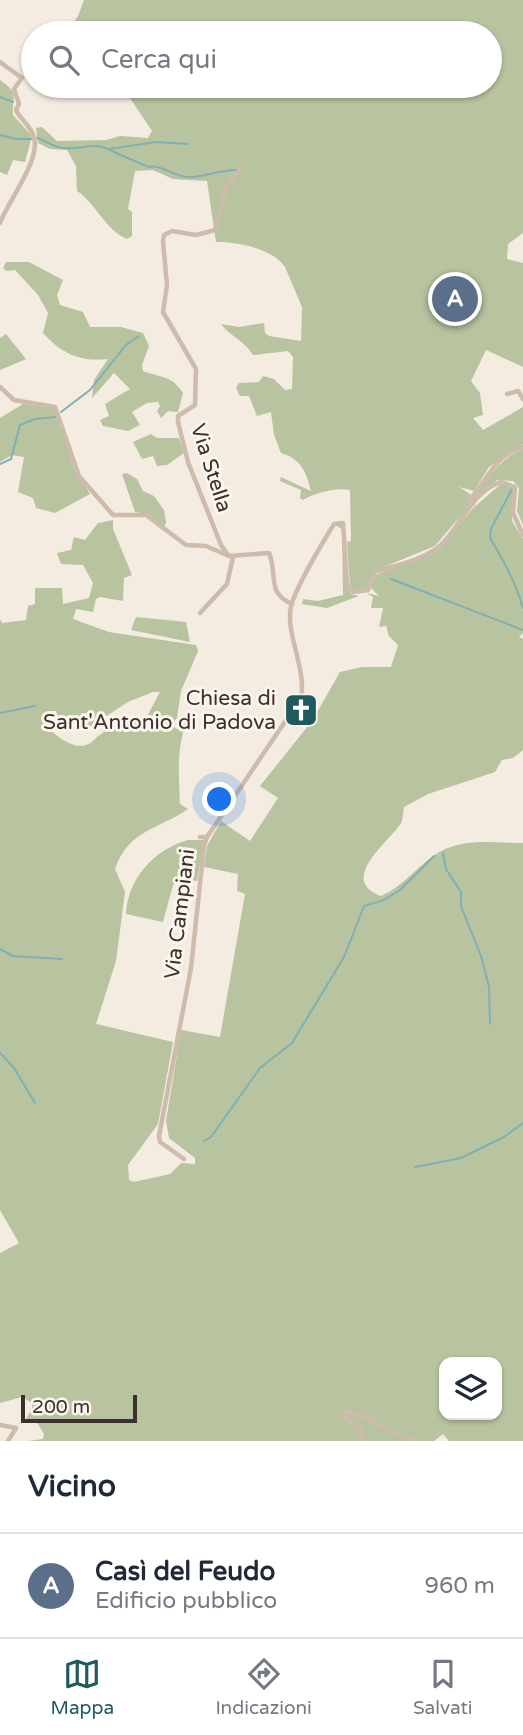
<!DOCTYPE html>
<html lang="it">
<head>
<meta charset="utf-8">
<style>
	body { margin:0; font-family:"Varela Round",sans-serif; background:#f6f6f7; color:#1f2937 }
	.controls { position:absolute; right:21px; bottom:21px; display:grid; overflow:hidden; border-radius:14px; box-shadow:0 2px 5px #0004 }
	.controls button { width:63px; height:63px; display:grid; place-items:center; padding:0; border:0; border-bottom:2px solid #e0e1e3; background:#fff; color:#1f2937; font:35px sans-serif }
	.scale { position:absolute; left:21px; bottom:18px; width:116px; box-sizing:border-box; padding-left:7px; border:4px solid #3b302b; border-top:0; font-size:19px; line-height:24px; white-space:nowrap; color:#3b302b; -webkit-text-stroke:5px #fbf5ee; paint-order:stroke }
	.you { position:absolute; left:220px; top:800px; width:24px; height:24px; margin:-18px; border:5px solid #fff; border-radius:50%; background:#1a73e8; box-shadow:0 0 0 10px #1a73e833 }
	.badge { display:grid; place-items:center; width:46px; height:46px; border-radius:50%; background:#1f5a5e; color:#fff; font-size:23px; font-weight:700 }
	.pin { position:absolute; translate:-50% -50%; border:4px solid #fff; box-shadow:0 2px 7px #0006 }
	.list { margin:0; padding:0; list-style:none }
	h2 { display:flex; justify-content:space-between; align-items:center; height:91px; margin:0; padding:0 28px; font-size:30px }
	h2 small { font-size:23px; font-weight:400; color:#747a83 }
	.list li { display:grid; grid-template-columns:46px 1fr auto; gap:21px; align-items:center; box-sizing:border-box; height:105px; padding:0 28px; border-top:2px solid #e0e1e3 }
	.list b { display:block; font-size:26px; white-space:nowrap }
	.list p { margin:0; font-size:23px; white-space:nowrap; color:#747a83 }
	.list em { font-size:23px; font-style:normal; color:#747a83 }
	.icon { flex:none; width:38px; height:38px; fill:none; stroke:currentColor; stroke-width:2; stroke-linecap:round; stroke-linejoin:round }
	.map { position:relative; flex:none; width:523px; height:1441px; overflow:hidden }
	.search { position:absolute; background:#fff; box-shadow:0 2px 5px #0004; left:21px; right:21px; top:21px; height:77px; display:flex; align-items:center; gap:18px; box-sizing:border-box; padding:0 24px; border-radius:38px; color:#747a83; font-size:26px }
	.sheet { height:196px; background:#fff }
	nav { display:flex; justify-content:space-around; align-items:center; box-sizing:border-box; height:98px; border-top:2px solid #e0e1e3; background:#fff; font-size:19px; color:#747a83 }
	nav a { display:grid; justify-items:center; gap:4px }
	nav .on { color:#1f5a5e }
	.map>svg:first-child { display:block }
</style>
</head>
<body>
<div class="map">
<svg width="523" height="1441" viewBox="0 0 523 1441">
	<rect width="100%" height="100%" fill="#f4ebe1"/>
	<g fill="#b8c4a0" fill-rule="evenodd">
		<path d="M84 0H523V233L508 244 507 259 523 263V367L486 350 471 381 480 393 483 415 473 418 483 430 523 407V444L489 467 474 491 459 487 470 494 469 506 435 546 374 571 366 589 359 592 350 588 347 542 351 541 350 490C336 487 312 494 303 500L300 498 301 490 280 481 281 477 311 491C306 471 301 459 281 453L274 435 271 412 257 416 249 396H240L236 388 239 383 259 382 263 376 274 379 285 390 292 389 293 357 288 351 253 355C245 341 230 336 221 324L239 327 264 323 265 333 269 336 301 341 302 307 285 267C272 248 238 242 216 242L207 181 173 179 153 170 135 171 128 209 132 212V236L127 239C104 229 97 204 77 191L76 166 67 150 50 149 38 143 36 128 42 127 57 141 106 140 120 136 148 138 152 131 128 95 135 86H490V33H66L78 16Z"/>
		<path d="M0 80C20 94 12 96 13 115L32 136 25 162 13 160 7 175 0 172Z"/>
		<path d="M6 262H29L63 280 57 295 60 305 83 312 90 327H121L143 333 149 346 142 365 143 371C161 378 172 375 183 393L178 412 168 411 161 418 157 411 160 406 158 402 147 403 132 412 140 425 128 431 103 426 100 420 109 416 105 404 130 389 114 373 92 398 94 380 108 359C80 362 62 354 43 333L48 313 38 295 15 270 6 271 3 268Z"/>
		<path d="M6 334 26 359 0 370V338Z"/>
		<path d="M23 404 53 408 57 415 74 469 90 494 55 513 36 508 33 498 18 492 24 457 12 455 0 462V418Z"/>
		<path d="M151 434 157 438H179L184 453 167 465 157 466 153 456 142 459 133 442Z"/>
		<path d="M523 449V525L517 511 519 488 513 481 497 480 474 500 472 497C490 478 498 459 523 449Z"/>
		<path d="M127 473 137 479 143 491 154 496 164 510 166 523 163 528 150 515 135 512 122 474Z"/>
		<path d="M502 483 510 485 513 491 512 521 523 539V633L519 637 523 639V750L513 758 502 760 495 772 428 794 404 807C403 813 403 819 401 823 389 842 337 880 381 896 402 887 415 869 433 856 460 837 493 843 523 843V1441H449L443 1434 434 1441H28L43 1439 44 1434 38 1424 26 1418 32 1410V1403L22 1397 0 1403V1253L19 1243 0 1210V619L2 623 26 620 28 606 35 604V588H62L63 604 89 598 93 583 83 565 61 564 57 553 71 550 74 537 85 540 98 523 113 520V529L132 575 124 578 123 601 100 597 96 599 93 612 76 609 73 619 109 632 196 645 198 651 181 691 177 718 171 725 177 729 183 721H187C176 748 179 775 180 804L188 809C158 830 129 829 115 869L125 892 116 961 96 1024 173 1042 158 1124 128 1165 129 1180 134 1182 170 1174 181 1163 195 1164V1158L169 1138 166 1121 181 1030 220 1037 245 894 237 891 238 874 204 867 207 846 221 821 250 841 278 798 260 786 312 721 340 672 362 667H391L398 645 389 636 386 626 379 627 383 608H371L373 597 367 593 379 596 370 587 376 575 441 548 472 509ZM153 692H160L144 722 128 720 104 725 105 717 128 702ZM49 711H56V721L106 728C103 735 99 734 95 739 79 756 60 738 46 727ZM444 1362H497V1415H444Z"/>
		<path d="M335 525H343L347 587 351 594 359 596 327 608 302 604 303 599 318 601 343 595 342 529Z"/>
		<path d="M136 617 186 622 190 642 131 630Z"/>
		<path d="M188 840H204L197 881 182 879 173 885 163 922 126 914C128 879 153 850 188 840Z"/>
	</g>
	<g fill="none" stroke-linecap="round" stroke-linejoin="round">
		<g stroke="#7fb0b2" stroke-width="2">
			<path d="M0 97 13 102"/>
			<path d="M0 135 16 139H32"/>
			<path d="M37 138C45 140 54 148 63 148 78 150 94 142 108 149 122 156 135 161 149 167 159 164 173 175 186 177 202 178 218 170 236 170"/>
			<path d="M109 149 156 142 188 144"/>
			<path d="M61 412 90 390 126 345 139 336"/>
			<path d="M0 464 11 459 20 425 35 419 56 417"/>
			<path d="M512 489 491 529 490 538C504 561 516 583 523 608"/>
			<path d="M391 579 523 630"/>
			<path d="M0 713 35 706"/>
			<path d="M443 853 446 869 461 892V906L481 956 489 987 490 1024"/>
			<path d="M0 949 13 956 62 959"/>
			<path d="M0 1053 14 1068 35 1103"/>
			<path d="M204 1141 211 1137 260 1068 292 1043 344 957 364 906 384 900 400 890 434 856"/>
			<path d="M415 1167 461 1158 504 1137 523 1123"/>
		</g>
		<g stroke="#cdbbac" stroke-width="4.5">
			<path d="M0 62 22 78 14 89 19 104 16 110C20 119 31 126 34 137 41 160 8 201 0 223"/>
			<path d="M0 387 14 400 55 407 79 476 113 515H146L186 545 206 546 229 556 269 553C278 574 266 593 292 604"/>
			<path d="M507 394 518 391 523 399"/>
			<path d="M473 504 470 499C487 480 496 454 523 447"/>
			<path d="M228 555 221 545 188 462 178 422V416L195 405 196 369 163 312 167 285 163 242 164 235 172 231 196 235 215 230 226 188 241 168"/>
			<path d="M200 613 227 584 233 557"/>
			<path d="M200 837H207"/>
			<path d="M184 1159 160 1142 159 1136 191 968 204 846 207 837 301 698C307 669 285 634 291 606 296 587 323 542 334 524L343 523 347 585 353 592 368 590 375 572C396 565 424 560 441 545 461 526 472 491 501 482L515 487 513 513 523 535"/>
			<path d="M0 1425 16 1428 8 1441"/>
			<path d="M363 1441 360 1428 343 1416 345 1412C364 1412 392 1435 414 1441"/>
		</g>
	</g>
	<defs>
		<g id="church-square" transform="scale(1.75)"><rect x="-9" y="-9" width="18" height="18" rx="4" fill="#1f5a5e" stroke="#fbf5ee"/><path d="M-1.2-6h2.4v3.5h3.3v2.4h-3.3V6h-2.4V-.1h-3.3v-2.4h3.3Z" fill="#fff"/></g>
	</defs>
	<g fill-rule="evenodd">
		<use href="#church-square" x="301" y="710"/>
	</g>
	<g text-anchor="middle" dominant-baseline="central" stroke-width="6" stroke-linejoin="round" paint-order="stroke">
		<g font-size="21" fill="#3b302b" stroke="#fbf5ee">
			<text transform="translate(211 468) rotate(72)">Via Stella</text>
			<text transform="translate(180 914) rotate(-83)">Via Campiani</text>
		</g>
		<g font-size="21" fill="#3b302b" stroke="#fbf5ee" text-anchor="end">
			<text x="276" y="698">Chiesa di<tspan x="276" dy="24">Sant'Antonio di Padova</tspan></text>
		</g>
	</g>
</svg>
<div class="controls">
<button><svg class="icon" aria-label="layers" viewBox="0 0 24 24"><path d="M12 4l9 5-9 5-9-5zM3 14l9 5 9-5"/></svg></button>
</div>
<div class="scale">200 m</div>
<div class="you"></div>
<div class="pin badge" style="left:455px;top:299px;background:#5c6f8a">A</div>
<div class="search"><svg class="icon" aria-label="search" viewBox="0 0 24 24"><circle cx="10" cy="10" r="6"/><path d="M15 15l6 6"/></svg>Cerca qui</div>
</div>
<section class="sheet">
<h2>Vicino<small></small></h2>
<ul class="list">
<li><span class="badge" style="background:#5c6f8a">A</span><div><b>Casì del Feudo</b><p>Edificio pubblico</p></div><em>960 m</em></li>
</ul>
</section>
<nav>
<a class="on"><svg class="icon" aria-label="map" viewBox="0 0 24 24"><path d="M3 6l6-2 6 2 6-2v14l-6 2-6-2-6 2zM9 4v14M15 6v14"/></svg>Mappa</a>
<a><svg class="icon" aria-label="directions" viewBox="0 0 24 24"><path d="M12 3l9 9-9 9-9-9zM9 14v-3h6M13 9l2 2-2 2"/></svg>Indicazioni</a>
<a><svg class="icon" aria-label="saved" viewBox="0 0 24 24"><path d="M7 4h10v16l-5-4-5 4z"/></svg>Salvati</a>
</nav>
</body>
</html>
